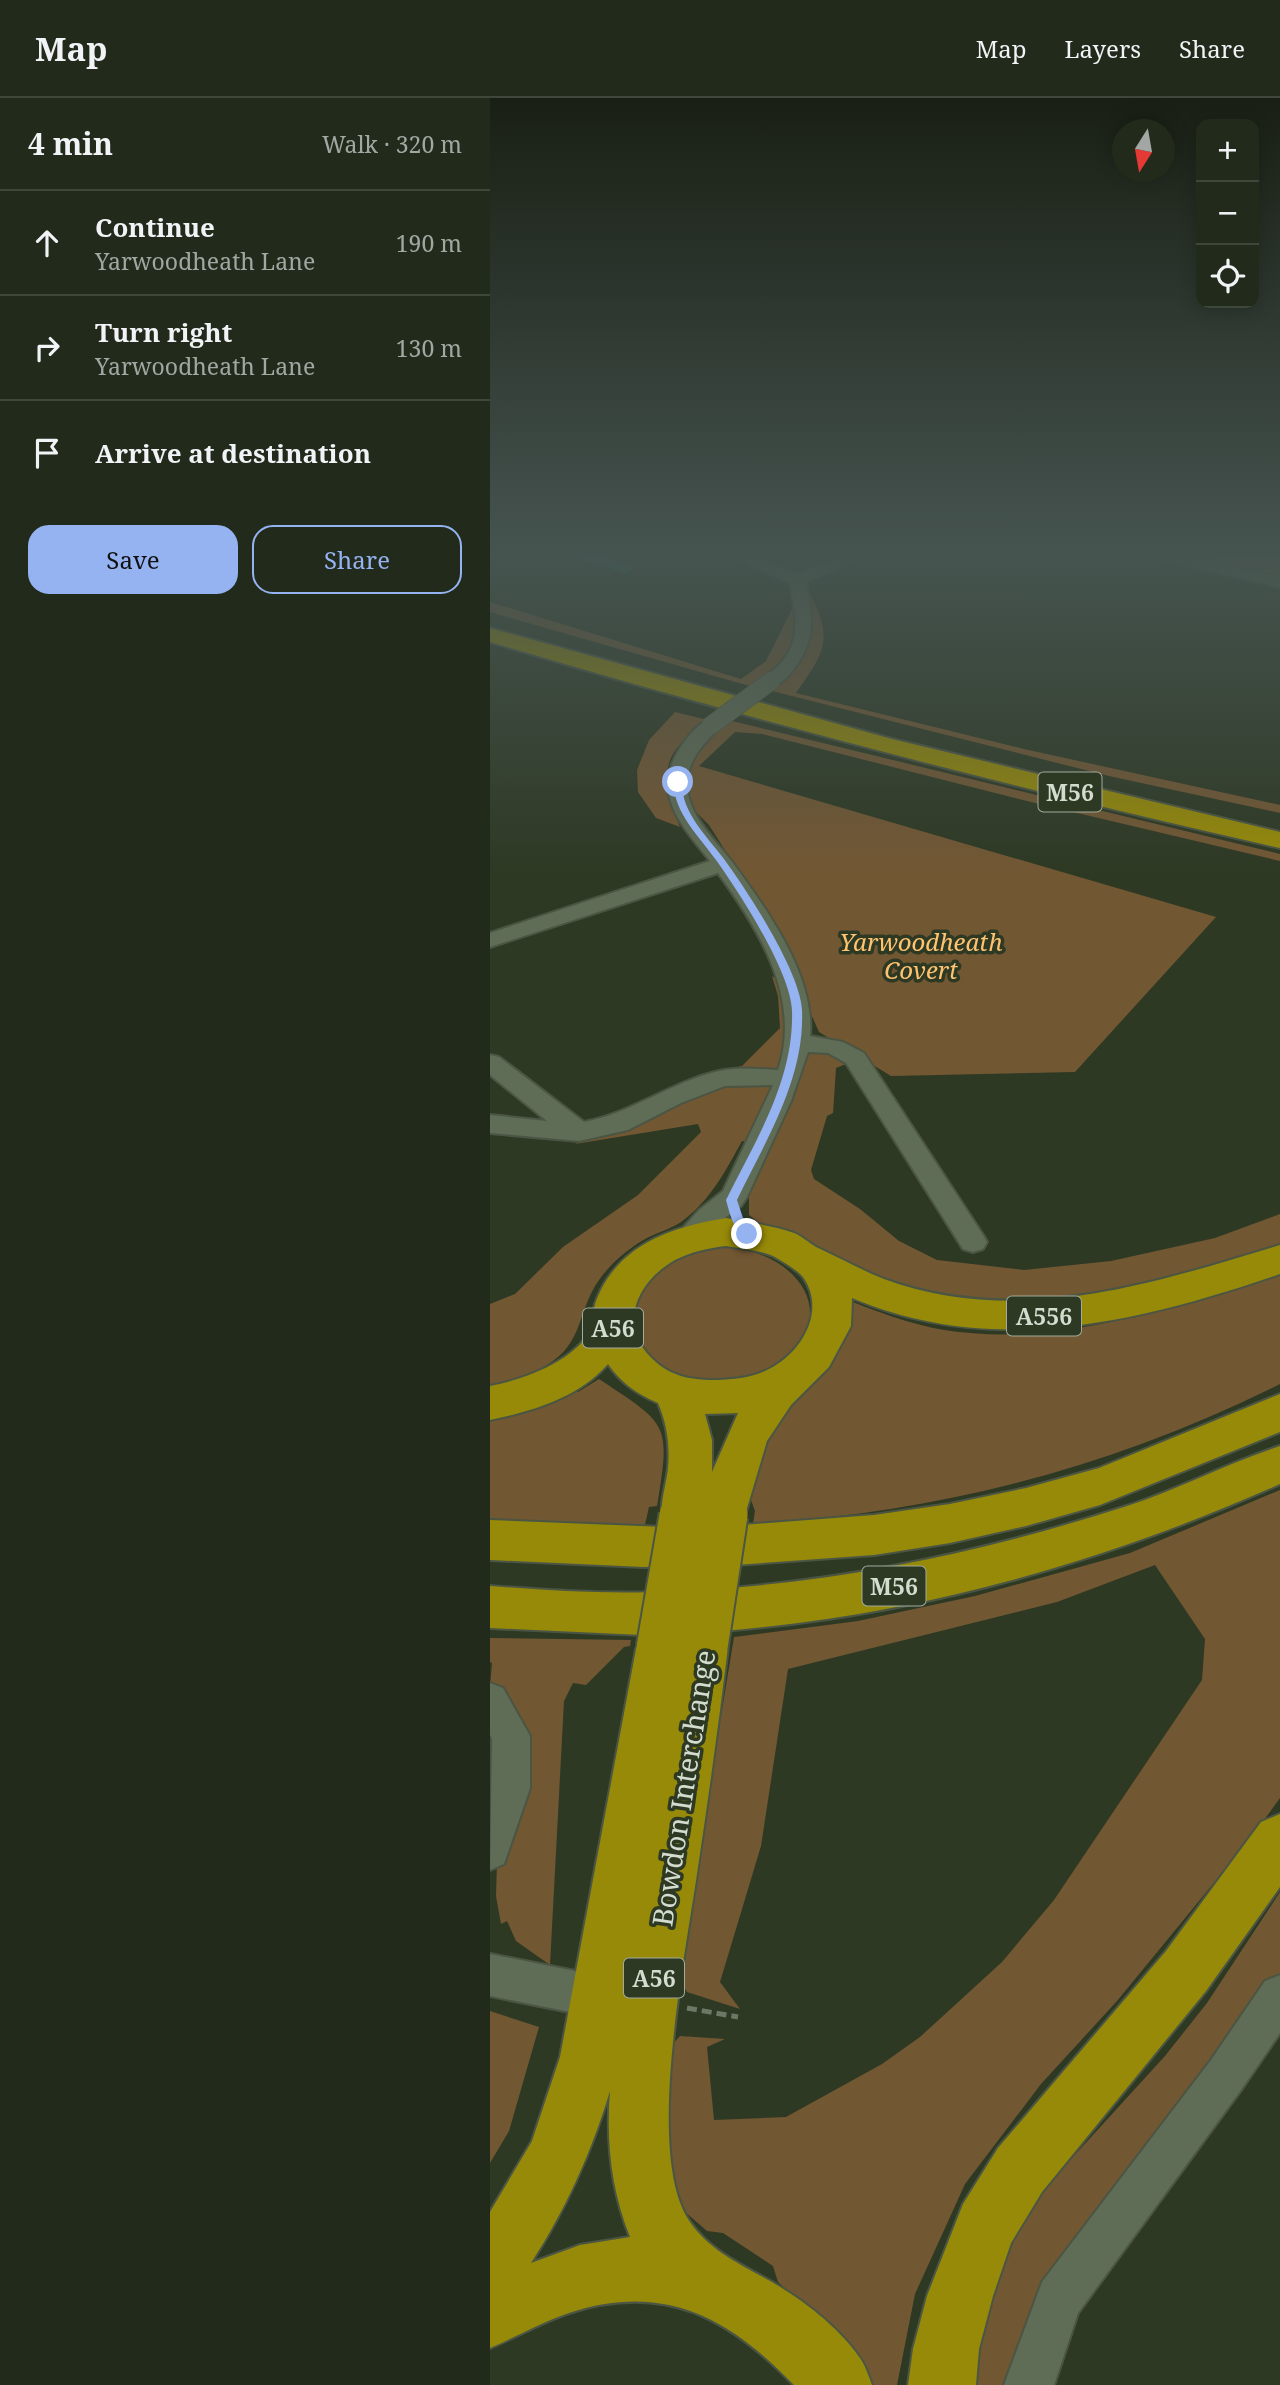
<!DOCTYPE html>
<html lang="en">
<head>
<meta charset="utf-8">
<style>
	body { margin:0; font-family:"Noto Serif",serif; background:#2e3728; color:#f1f3f6 }
	.controls { position:absolute; right:21px; top:21px; display:grid; overflow:hidden; border-radius:14px; box-shadow:0 4px 18px #0003 }
	.controls button { width:63px; height:63px; display:grid; place-items:center; padding:0; border:0; border-bottom:2px solid #3f473a; background:#222b1b; color:#f1f3f6; font:35px sans-serif }
	.compass { position:absolute; left:622px; top:21px; width:63px; height:63px; border-radius:50%; background:#222b1b; box-shadow:0 4px 18px #0003; rotate:191deg }
	.stop { position:absolute; width:21px; height:21px; margin:-16px; border:5px solid #95b2f1; border-radius:50%; background:#fff }
	.stop.end { background:#95b2f1; border-color:#fff; box-shadow:0 2px 7px #0008 }
	.list { margin:0; padding:0; list-style:none }
	h2 { display:flex; justify-content:space-between; align-items:center; height:91px; margin:0; padding:0 28px; font-size:30px }
	h2 small { font-size:23px; font-weight:400; color:#a2a7a3 }
	.list li { display:grid; grid-template-columns:46px 1fr auto; gap:21px; align-items:center; box-sizing:border-box; height:105px; padding:0 28px; border-top:2px solid #3f473a }
	.list b { display:block; font-size:26px; white-space:nowrap }
	.list p { margin:0; font-size:23px; white-space:nowrap; color:#a2a7a3 }
	.list em { font-size:23px; font-style:normal; color:#a2a7a3 }
	.actions { display:flex; gap:14px; padding:21px 28px }
	.actions a { flex:1; padding:16px 0; border:2px solid #95b2f1; border-radius:21px; text-align:center; font-size:24px; color:#95b2f1 }
	.actions .main { background:#95b2f1; color:#111 }
	.icon { flex:none; width:38px; height:38px; fill:none; stroke:currentColor; stroke-width:2; stroke-linecap:round; stroke-linejoin:round }
	.map { position:relative; flex:none; width:790px; height:2287px; overflow:hidden }
	header { display:flex; align-items:center; gap:42px; box-sizing:border-box; height:98px; padding:0 35px; background:#222b1b; border-bottom:2px solid #3f473a }
	header strong { font-size:33px }
	nav { display:flex; gap:38px; margin-inline-start:auto; font-size:24px }
	main { display:flex }
	aside { flex:1; background:#222b1b }
	.map>svg:first-child { display:block }
</style>
</head>
<body>
<header>
<strong>Map</strong>
<nav><a>Map</a><a>Layers</a><a>Share</a></nav>
</header>
<main>
<aside>
<h2>4 min<small>Walk · 320 m</small></h2>
<ul class="list">
<li><svg class="icon" aria-label="ahead" viewBox="0 0 24 24"><path d="M12 20V5M6 11l6-6 6 6"/></svg><div><b>Continue</b><p>Yarwoodheath Lane</p></div><em>190 m</em></li>
<li><svg class="icon" aria-label="right" viewBox="0 0 24 24"><path d="M7 20v-9h11M14 6l5 5-5 5"/></svg><div><b>Turn right</b><p>Yarwoodheath Lane</p></div><em>130 m</em></li>
<li><svg class="icon" aria-label="arrive" viewBox="0 0 24 24"><path d="M6 21V4h12l-3 4 3 4H6"/></svg><div><b>Arrive at destination</b></div></li>
</ul>
<div class="actions"><a class="main">Save</a><a>Share</a></div>
</aside>
<div class="map">
<svg width="790" height="2287" viewBox="0 0 790 2287">
	<rect width="100%" height="100%" fill="#2e3924"/>
	<g fill="#725733">
		<path d="M665 453H790V481Z"/>
		<path d="M316 489C344 539 337 551 306 595L534 651 790 707V715L619 678 274 591 321 534Z"/>
		<path d="M0 504 251 581 276 563 305 505C317 546 292 567 263 589L0 514Z"/>
		<path d="M185 614 218 622C169 658 170 675 190 729L166 720 148 694 147 672 159 642Z"/>
		<path d="M234 621 790 756V763L545 705 272 636 245 634 209 668 726 819 585 974 401 978 329 934 295 857 243 765 219 727 197 705 194 669Z"/>
		<path d="M282 878 292 884 302 940 288 972 135 1014 211 976 252 968 290 930 288 898Z"/>
		<path d="M313 952C328 952 348 952 356 966L346 970 343 1015 337 1018 321 1072 324 1081 370 1111 409 1143 447 1162 534 1172 621 1163 725 1140 790 1116V1148L605 1201 530 1207 405 1190 269 1125 259 1117V1092Z"/>
		<path d="M239 986H277L283 989 259 1044 252 1043C235 1074 220 1103 191 1124 181 1131 168 1134 157 1140 140 1149 120 1166 109 1182 87 1213 94 1245 57 1267L62 1272 17 1285 0 1287V1206L25 1196 73 1149 148 1097 211 1034 208 1026 85 1046 189 1000Z"/>
		<path d="M246 1150C315 1161 352 1224 284 1270 275 1276 263 1278 254 1281 238 1286 218 1292 201 1287 186 1283 156 1260 141 1251L143 1194C181 1163 193 1148 246 1150Z"/>
		<path d="M790 1177V1286C622 1370 450 1414 263 1426L265 1413 261 1402H254L262 1364 352 1200C386 1213 419 1226 454 1232 570 1250 680 1209 790 1177Z"/>
		<path d="M109 1281C178 1327 181 1324 167 1408L159 1409 154 1431 0 1422V1320L83 1290 88 1294Z"/>
		<path d="M790 1392V1700L764 1736 627 1903 551 1986 475 2086 425 2196 407 2287H381L346 2237 288 2184 283 2168 233 2135 217 2133 194 2113 180 2065 176 1988 179 1950 190 1938 235 1941 217 1949 224 2022 296 2019 392 1966 430 1939 512 1864 564 1802 712 1582 715 1541 665 1467 567 1504 298 1571 271 1748 230 1884 250 1911 197 1894 188 1881 244 1539 368 1523 485 1498 640 1455Z"/>
		<path d="M0 1540 141 1542 140 1548 134 1549 96 1587 83 1585 74 1603 60 1867 26 1843 17 1823 11 1826 6 1798 7 1763 34 1643 23 1607 0 1589 2 1565 0 1564Z"/>
		<path d="M790 1794V1891L529 2287H480L508 2171 538 2113 571 2072 675 1958 717 1905Z"/>
		<path d="M0 1913 49 1929 19 2033 0 2065Z"/>
	</g>
	<path fill="#1c8883" d="M79 453C92 453 129 463 142 468V471L135 475 76 457Z"/>
	<g fill="none" stroke-linecap="round" stroke-linejoin="round">
		<g stroke="#4b5543" stroke-width="4">
			<g id="minor">
				<path d="M230 453H251L308 476 366 453H387L316 484C322 516 327 540 306 568 300 577 292 586 281 588L272 583C278 576 286 571 292 564 312 540 305 512 300 485Z"/>
				<path d="M646 453H673L790 479V489L649 456Z"/>
				<path d="M220 622 229 628C217 645 202 655 198 677 192 713 223 739 243 765 277 812 325 877 320 938L353 944 374 955 493 1137 497 1144 493 1151 483 1154 473 1151 356 965 338 955 318 954 301 1003 257 1099 251 1108 236 1119 206 1149 196 1152 186 1149 182 1142 209 1112 233 1093 283 987 235 988 191 1005 138 1032 89 1043 0 1035V1017L57 1023 0 977V957L9 959 94 1024C142 1015 181 984 229 973 249 969 269 971 288 972 312 901 269 831 228 775L0 849V835L220 763C191 726 159 695 192 647 199 637 208 625 220 622Z"/>
				<path d="M0 1585 13 1590 40 1638V1690L14 1766 0 1772 2 1641 0 1637Z"/>
				<path d="M0 1856 110 1878 125 1884 131 1899 125 1914 110 1920 0 1898Z"/>
				<path d="M790 1877V1935L751 1992 588 2215 564 2287H514L552 2184 721 1962 775 1883Z"/>
			</g>
		</g>
		<g stroke="#4b5543" stroke-width="4">
			<g id="highway">
				<path d="M0 530 402 641 790 734V750C524 690 261 622 0 544Z"/>
				<path d="M236 1120C258 1125 283 1127 304 1135 312 1138 319 1145 326 1149 348 1159 371 1172 394 1181 528 1230 661 1186 790 1147V1176C651 1224 503 1260 362 1200L361 1228 339 1269 301 1307 277 1343 252 1427 384 1417 460 1406 536 1390 609 1370 790 1296V1334L610 1407 536 1428 460 1445 384 1457 231 1468 154 1469 0 1462V1422L175 1429C167 1411 176 1390 178 1370 180 1347 177 1326 168 1305 147 1296 131 1285 118 1266 88 1300 43 1313 0 1322V1288C33 1282 89 1262 103 1227 105 1221 103 1213 105 1206 125 1148 180 1129 236 1120ZM236 1148C251 1151 270 1152 283 1158 292 1163 307 1172 313 1179 337 1213 311 1255 279 1271 262 1280 245 1281 227 1282 205 1282 185 1280 167 1265 127 1232 143 1186 185 1162 201 1154 218 1150 236 1148ZM248 1315 222 1374V1342L215 1316ZM214 1422 217 1428 211 1429Z"/>
				<path d="M790 1348V1386C613 1465 425 1518 231 1533L238 1549C229 1623 219 1696 208 1769 197 1850 153 2057 200 2124 218 2150 244 2163 271 2178 307 2197 349 2228 372 2263 376 2270 379 2279 382 2287H304C238 2219 174 2184 79 2215 52 2224 26 2239 0 2250V2114L42 2043 70 1959 146 1551 152 1537 0 1530V1488C55 1492 109 1496 164 1494 325 1490 485 1457 637 1408 689 1391 738 1365 790 1348ZM188 1536H196L192 1545ZM120 1993C116 2043 121 2092 140 2139L90 2147 41 2165C76 2111 101 2055 120 1993Z"/>
				<path d="M790 1716V1789L716 1893 552 2094 521 2145 503 2198 489 2251 486 2287H418L423 2251 437 2198 473 2106 508 2050 676 1853 771 1724Z"/>
			</g>
		</g>
		<path stroke="#6d7765" stroke-width="5" stroke-dasharray="10 5" stroke-linecap="butt" d="M197 1910 248 1919"/>
		<use href="#minor" fill="#606d56" fill-rule="evenodd"/>
		<use href="#highway" fill="#978a08" fill-rule="evenodd"/>
		<g stroke="#4b5543" stroke-width="19" stroke-linecap="butt">
			<path id="minor-bridge" d="M220 628 281 583"/>
		</g>
		<g stroke="#4b5543" stroke-width="51" stroke-linecap="butt">
			<g id="highway-bridge">
				<path d="M214 1549 234 1417"/>
				<path d="M170 1551 193 1418"/>
			</g>
		</g>
		<use href="#minor-bridge" stroke="#606d56" stroke-width="18"/>
		<use href="#highway-bridge" stroke="#978a08" stroke-width="47"/>
	</g>
	<linearGradient id="sky" x2="0" y2="1"><stop stop-color="#191f14"/><stop offset="0.59" stop-color="#465450"/><stop offset="1" stop-color="#465450" stop-opacity="0"/></linearGradient>
	<rect width="790" height="773" fill="url(#sky)"/>
	<path fill="#95b2f1" d="M188 681 192 684C191 714 217 738 234 761 258 794 310 873 312 912 315 981 276 1042 247 1102L254 1123 263 1136 257 1140C243 1132 240 1116 236 1102 266 1042 304 982 302 913 301 874 249 794 226 762 209 738 183 714 184 684Z"/>
	<g text-anchor="middle" dominant-baseline="central" stroke-width="7" stroke-linejoin="round" paint-order="stroke">
		<g fill="#2e3924" stroke="#a2ab9c" stroke-width="2">
			<rect x="548.5" y="674.5" width="63" height="39" rx="5"/>
			<rect x="517" y="1198.5" width="74" height="39" rx="5"/>
			<rect x="93" y="1210.5" width="60" height="39" rx="5"/>
			<rect x="372.5" y="1468.5" width="63" height="39" rx="5"/>
			<rect x="134" y="1860.5" width="60" height="39" rx="5"/>
		</g>
		<g font-size="23" font-weight="bold" fill="#d4dccf">
			<text x="580" y="694">M56</text>
			<text x="554" y="1218">A556</text>
			<text x="123" y="1230">A56</text>
			<text x="404" y="1488">M56</text>
			<text x="164" y="1880">A56</text>
		</g>
		<g font-size="24" font-style="italic" fill="#ffc370" stroke="#2e3924">
			<text x="431" y="843">Yarwoodheath<tspan x="431" dy="28">Covert</tspan></text>
		</g>
		<g font-size="28" fill="#d4dccf" stroke="#2e3924">
			<text transform="translate(193 1690) rotate(-81)">Bowdon Interchange</text>
		</g>
	</g>
</svg>
<div class="controls">
<button>+</button>
<button>−</button>
<button><svg class="icon" aria-label="locate" viewBox="0 0 24 24"><circle cx="12" cy="12" r="6"/><path d="M12 2v4M12 18v4M2 12h4M18 12h4"/></svg></button>
</div>
<svg class="compass" viewBox="-18 -18 36 36"><path d="M0-13l5 13h-10z" fill="#e53935"/><path d="M0 13l5-13h-10z" fill="#a2a7a3"/></svg>
<div class="stop" style="left:188px;top:684px"></div>
<div class="stop end" style="left:257px;top:1136px"></div>
</div>
</main>
</body>
</html>
